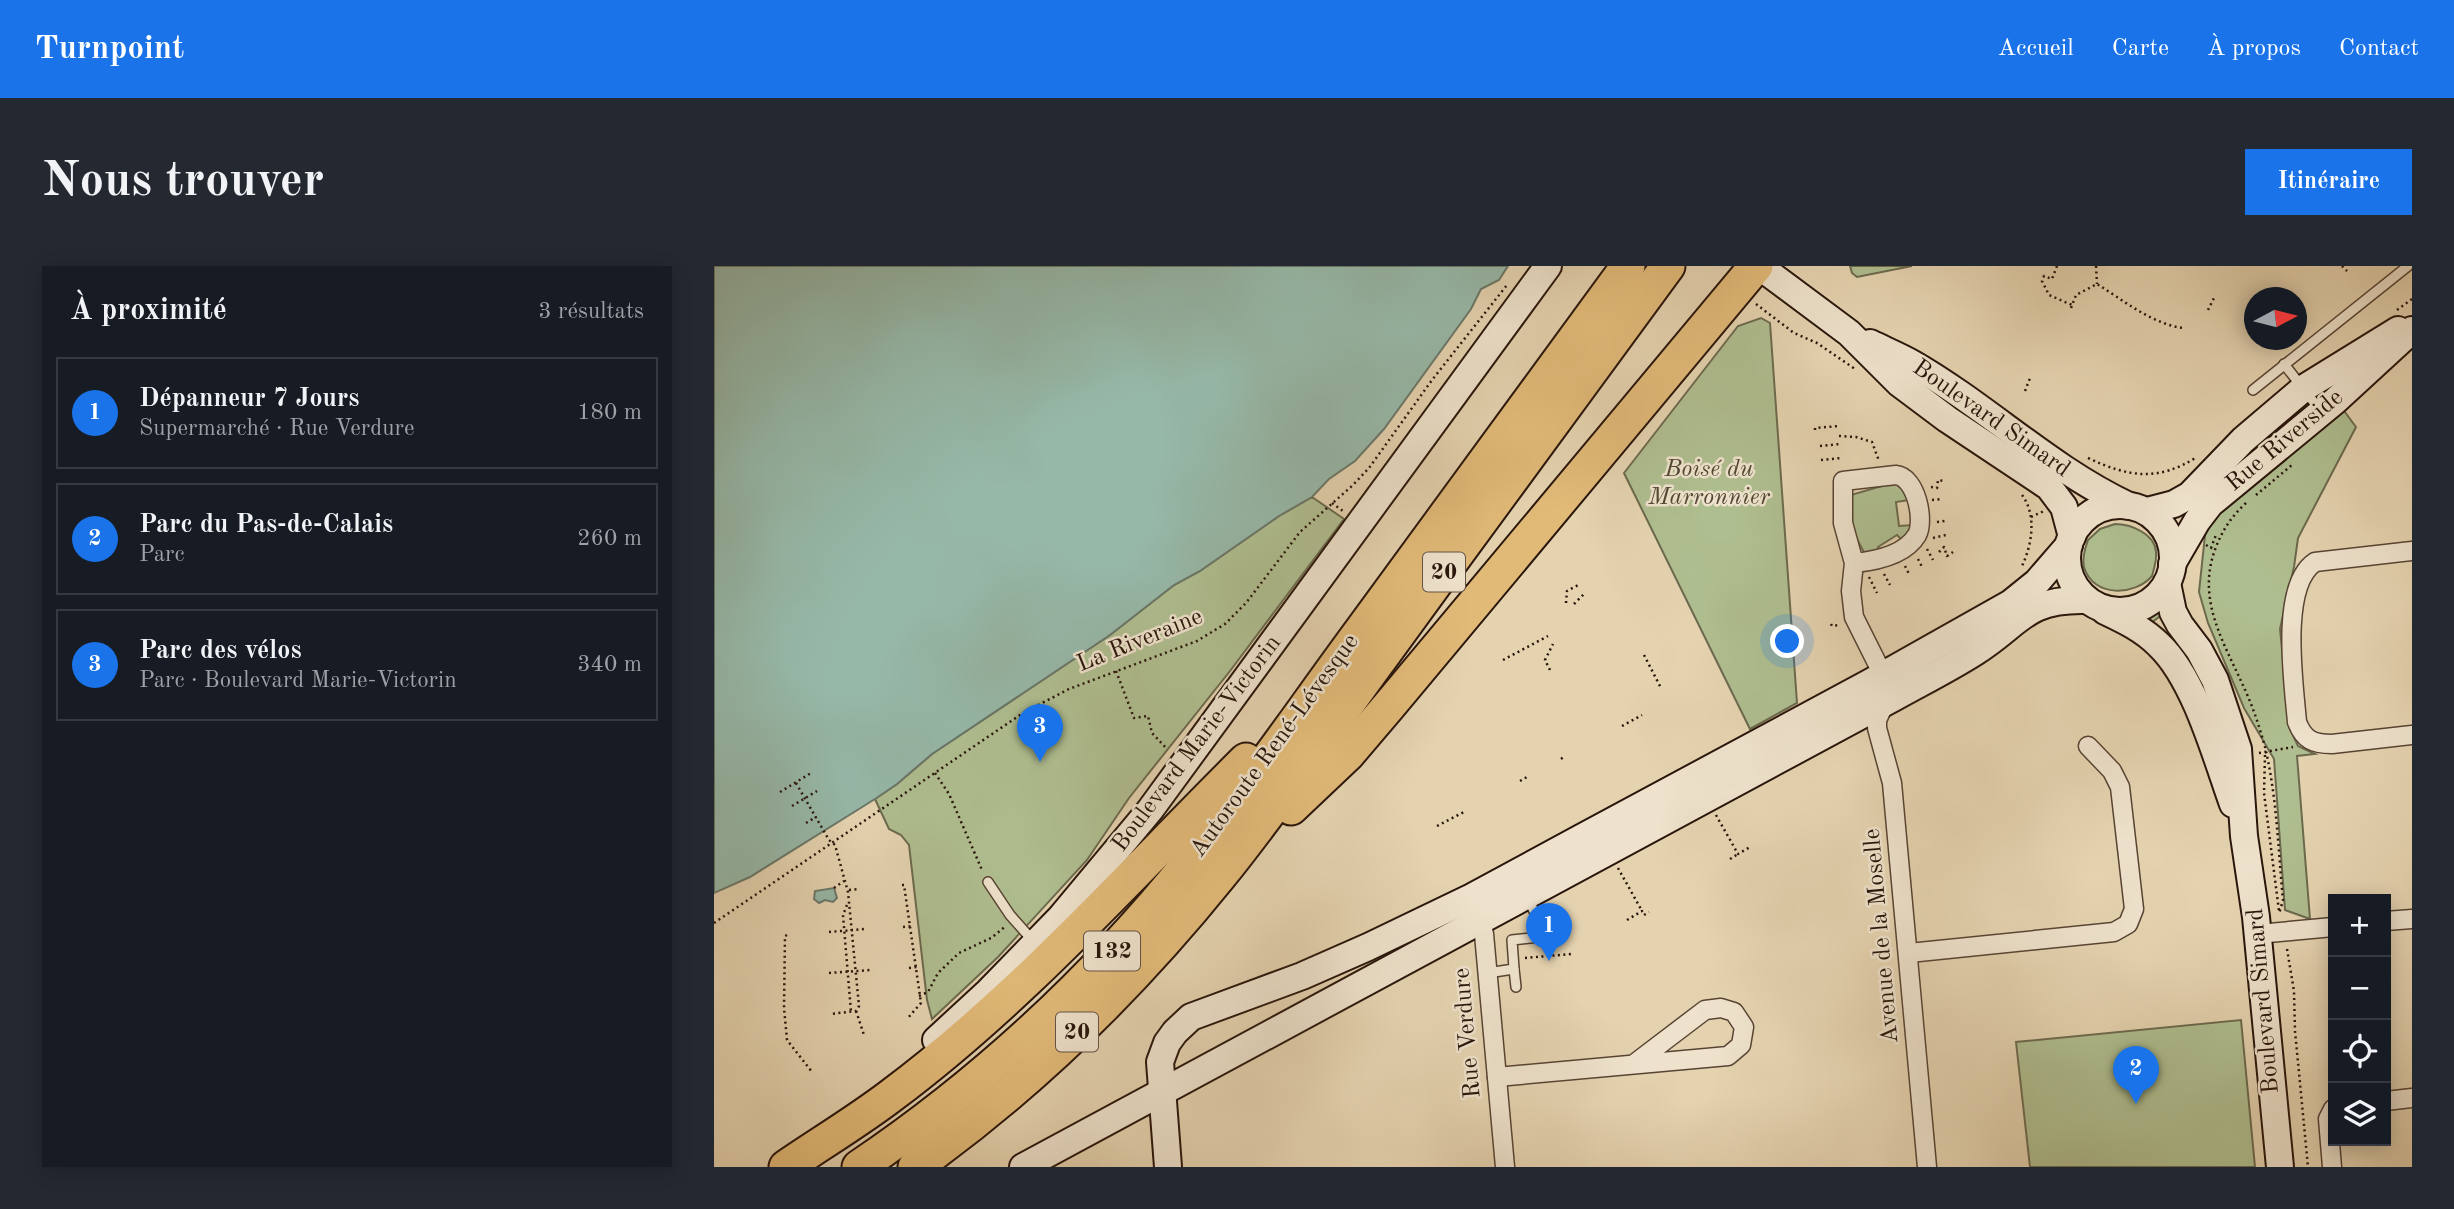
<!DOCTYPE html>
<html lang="fr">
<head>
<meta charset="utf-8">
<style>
	body { margin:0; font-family:"Old Standard TT",serif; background:#242831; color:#f1f3f6 }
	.controls { position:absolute; right:21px; bottom:21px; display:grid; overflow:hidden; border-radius:0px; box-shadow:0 4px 18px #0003 }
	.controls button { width:63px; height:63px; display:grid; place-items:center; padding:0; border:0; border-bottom:2px solid #363941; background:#171b24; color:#f1f3f6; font:35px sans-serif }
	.compass { position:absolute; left:1530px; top:21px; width:63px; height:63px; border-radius:50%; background:#171b24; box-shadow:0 4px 18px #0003; rotate:83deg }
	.you { position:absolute; left:1074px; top:376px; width:24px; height:24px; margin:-18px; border:5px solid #fff; border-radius:50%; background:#1a73e8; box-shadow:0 0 0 10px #1a73e833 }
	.badge { display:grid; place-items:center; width:46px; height:46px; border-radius:50%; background:#1a73e8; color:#fff; font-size:23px; font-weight:700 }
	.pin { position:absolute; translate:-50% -58px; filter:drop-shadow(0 2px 4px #0008) }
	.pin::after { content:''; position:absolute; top:37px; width:24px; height:21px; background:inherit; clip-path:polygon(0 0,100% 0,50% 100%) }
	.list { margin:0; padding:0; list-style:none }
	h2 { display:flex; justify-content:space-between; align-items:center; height:91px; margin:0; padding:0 28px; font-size:30px }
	h2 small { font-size:23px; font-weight:400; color:#9ea1a6 }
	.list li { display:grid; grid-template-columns:46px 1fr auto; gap:21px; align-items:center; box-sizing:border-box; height:112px; margin:0 14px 14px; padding:0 14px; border:2px solid #363941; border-radius:0px }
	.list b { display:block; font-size:26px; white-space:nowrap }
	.list p { margin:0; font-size:23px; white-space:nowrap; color:#9ea1a6 }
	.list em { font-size:23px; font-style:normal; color:#9ea1a6 }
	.icon { flex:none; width:38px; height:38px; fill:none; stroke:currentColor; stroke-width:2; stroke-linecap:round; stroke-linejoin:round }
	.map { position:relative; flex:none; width:1698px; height:901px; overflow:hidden; border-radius:0px }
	header { display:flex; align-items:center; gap:42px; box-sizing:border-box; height:98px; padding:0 35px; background:#1a73e8; color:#fff }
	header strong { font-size:33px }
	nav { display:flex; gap:38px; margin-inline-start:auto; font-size:24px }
	.intro { display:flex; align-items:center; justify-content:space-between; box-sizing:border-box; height:168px; padding:0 42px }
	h1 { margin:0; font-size:49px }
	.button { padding:18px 32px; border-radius:0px; background:#1a73e8; color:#fff; font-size:24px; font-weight:700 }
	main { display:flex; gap:42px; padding:0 42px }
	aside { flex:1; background:#171b24; border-radius:0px; box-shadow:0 4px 18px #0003 }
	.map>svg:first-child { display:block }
</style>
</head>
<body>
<header>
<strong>Turnpoint</strong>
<nav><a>Accueil</a><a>Carte</a><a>À propos</a><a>Contact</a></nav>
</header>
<div class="intro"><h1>Nous trouver</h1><a class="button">Itinéraire</a></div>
<main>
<aside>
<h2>À proximité<small>3 résultats</small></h2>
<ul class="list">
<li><span class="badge">1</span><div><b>Dépanneur 7 Jours</b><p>Supermarché · Rue Verdure</p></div><em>180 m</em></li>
<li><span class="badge">2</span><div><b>Parc du Pas-de-Calais</b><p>Parc</p></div><em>260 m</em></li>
<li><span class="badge">3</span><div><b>Parc des vélos</b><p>Parc · Boulevard Marie-Victorin</p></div><em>340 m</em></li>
</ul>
</aside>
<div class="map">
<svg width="1698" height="901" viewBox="0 0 1698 901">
	<rect width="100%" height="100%" fill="#e5d3b0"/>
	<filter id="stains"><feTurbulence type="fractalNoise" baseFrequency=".00286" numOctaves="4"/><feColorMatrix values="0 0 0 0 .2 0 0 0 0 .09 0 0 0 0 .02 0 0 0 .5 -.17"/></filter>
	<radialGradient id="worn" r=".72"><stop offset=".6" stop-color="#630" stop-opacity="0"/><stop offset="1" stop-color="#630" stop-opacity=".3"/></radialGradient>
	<g fill="#afbe90" stroke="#6c6a4e" stroke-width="2">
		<path d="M1136 0H1198L1143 11 1138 7Z"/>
		<path d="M1047 52 1056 57 1083 437 1036 463 910 207 1024 60Z"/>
		<path d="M1628 142 1642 161 1584 272 1580 301 1566 363 1576 463 1584 480 1601 488 1583 490 1596 653 1571 644 1560 493 1530 442 1494 357 1485 326 1492 260 1496 255Z"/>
		<path d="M1178 217H1186L1195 234 1182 236 1185 260 1199 259 1197 265 1188 274 1183 269 1164 281 1166 285 1155 288 1150 286C1139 268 1133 251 1137 229Z"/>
		<path d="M598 231 630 253 516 405 415 532 373 594 284 691 218 753 213 734 195 579 187 569 175 563 161 533 183 518 218 488 396 369 460 319 486 305 565 250Z"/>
		<path d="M1401 258C1417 258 1441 268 1442 286 1443 294 1440 303 1438 310 1421 330 1379 332 1370 301 1368 293 1371 282 1374 274L1386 263Z"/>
		<path d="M1445 336 1449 348 1437 357 1426 349Z"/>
		<path d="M1527 754 1541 901H1316L1302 776Z"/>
	</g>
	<g fill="#96b8a8" stroke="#6a7769" stroke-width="2">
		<path d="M0 0H794L785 14 767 23 757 43 670 163 641 195 615 213 598 231 565 250 486 305 460 319 396 369 218 488 183 518 161 533 36 611 0 627Z"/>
		<path d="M120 622 123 632 119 636 111 634 105 637 100 633 101 625Z"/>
	</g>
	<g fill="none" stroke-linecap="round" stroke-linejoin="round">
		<g stroke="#584434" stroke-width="12">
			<g id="lane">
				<path d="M1570 98 1606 144"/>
				<path d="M1539 124 1694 0"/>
				<path d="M274 616 296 649 320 676"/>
				<path d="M825 671 846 669"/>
				<path d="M800 703 802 721"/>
				<path d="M773 707 800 703 798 674 825 671 824 654 814 632"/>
			</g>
		</g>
		<g stroke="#584434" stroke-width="21">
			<g id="street">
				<path d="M1698 285 1601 296C1565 320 1580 419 1583 456 1590 474 1599 478 1618 478L1698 469"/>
				<path d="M1140 297C1161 295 1191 289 1203 269 1211 254 1202 211 1182 209L1129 215V257L1140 297 1137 325 1140 351 1174 419"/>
				<path d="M1171 437 1163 454V462L1178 517 1213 901"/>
				<path d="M765 647 770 668 791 901"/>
				<path d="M1672 655 1698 653"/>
				<path d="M1544 668 1619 661"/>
				<path d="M1195 687 1400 666 1414 658 1420 643 1406 521 1398 505 1374 480"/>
				<path d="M783 811 1014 790 1027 779 1030 761 1020 746 1007 742 991 744 920 798"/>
				<path d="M1672 835 1698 832"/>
				<path d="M1618 901 1614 853 1619 843"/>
			</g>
		</g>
		<g stroke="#29150b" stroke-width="30">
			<g id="secondary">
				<path d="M1045 0 1135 67 1185 117 1233 153 1335 221 1350 241 1358 271"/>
				<path d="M1156 77C1170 84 1185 90 1199 98 1275 142 1336 203 1415 240"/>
				<circle cx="1406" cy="292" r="53"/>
				<path d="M1433 245 1460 238 1476 229 1529 174 1590 122 1684 64"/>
				<path d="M1458 298 1483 255 1496 238 1621 135 1698 64"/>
				<path d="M1453 317 1459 346 1466 359 1485 384 1501 414 1524 483 1530 570 1542 651 1566 901"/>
				<path d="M1391 345C1410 354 1429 363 1445 379 1481 413 1502 491 1519 538"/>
				<path d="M222 774 274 726 346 652 436 544 834 0"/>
				<path d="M309 901 1181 431C1208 416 1236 402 1261 386 1307 357 1310 333 1371 334"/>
				<path d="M454 901 446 796 453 777 461 766 477 751 588 710 654 681 758 631 867 572 1157 416 1297 337 1323 316 1355 279"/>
			</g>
		</g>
		<g stroke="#29150b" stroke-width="37">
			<g id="highway">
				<path d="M577 542 634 488 674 441 1042 0"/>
				<path d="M72 901C107 877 144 855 178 829 308 732 417 608 532 494"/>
				<path d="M145 901C271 816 383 711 478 593 538 519 592 439 649 362 737 241 826 121 914 0"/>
				<path d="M201 901C316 819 417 720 505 611 562 541 613 465 667 392 762 261 858 131 954 0"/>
			</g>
		</g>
		<g stroke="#29150b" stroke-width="2.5" stroke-dasharray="2 3.5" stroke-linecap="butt">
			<path d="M1343 0 1338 13 1330 10 1328 15 1335 29 1358 39"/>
			<path d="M1382 0 1383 18"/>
			<path d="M1628 0 1633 5"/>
			<path d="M1042 38 1080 67 1103 77 1141 103"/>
			<path d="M1357 42 1362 29 1383 18C1409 34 1438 58 1469 62"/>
			<path d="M1494 44 1500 32"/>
			<path d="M1683 44 1698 33"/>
			<path d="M1311 125 1316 112"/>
			<path d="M1101 164V162L1125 160"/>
			<path d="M1125 170 1142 171 1158 176 1165 195"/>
			<path d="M1106 180 1126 178"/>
			<path d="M1374 192C1415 211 1443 216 1483 191"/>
			<path d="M1107 194 1127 192"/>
			<path d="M1217 221 1223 222 1224 214 1230 215"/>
			<path d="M1308 229C1323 249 1318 279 1308 300"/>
			<path d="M1542 229 1578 199"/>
			<path d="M1218 234 1228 233"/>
			<path d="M618 237 629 245"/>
			<path d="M1532 237C1518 250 1509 263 1502 281 1481 334 1511 378 1532 426 1540 444 1546 463 1551 481 1563 531 1564 583 1569 634L1565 648"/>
			<path d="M1317 251 1330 245"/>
			<path d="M1223 256 1231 255"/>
			<path d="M1219 272 1232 269"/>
			<path d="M1492 279 1497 282 1502 269 1500 268"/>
			<path d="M1213 283 1219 294"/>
			<path d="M1225 286 1230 281 1233 290 1239 286"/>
			<path d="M1204 293 1208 301"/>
			<path d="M1191 300 1195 308"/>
			<path d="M1170 308 1176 319"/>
			<path d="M1155 311 1163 327"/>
			<path d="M852 337 853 325 866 318"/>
			<path d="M860 338 871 327"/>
			<path d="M1117 358 1118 360 1126 359"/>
			<path d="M930 389 947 422"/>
			<path d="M789 394 834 370"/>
			<path d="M836 404 831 394 839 378"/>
			<path d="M402 405 420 452 434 450 438 467 453 483"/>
			<path d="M908 460 928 449"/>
			<path d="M1545 487 1579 481"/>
			<path d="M1551 489 1550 527 1565 645"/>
			<path d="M847 493 851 490"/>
			<path d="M221 507 235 528 268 604"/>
			<path d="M806 515 813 511"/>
			<path d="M82 517 115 574 121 579 134 626 145 740 142 745 116 748"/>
			<path d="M66 526 97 507"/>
			<path d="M78 540 103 525"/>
			<path d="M1002 549 1024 588 1036 581"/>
			<path d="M92 557 102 551"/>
			<path d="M723 560 750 546"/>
			<path d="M1016 593 1024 588"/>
			<path d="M904 602 928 645"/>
			<path d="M188 619H190L207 737 193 753"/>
			<path d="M120 622 130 615"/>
			<path d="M135 624 145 623"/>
			<path d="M133 639 129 649 137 746"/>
			<path d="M913 654 928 645 930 649 935 646"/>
			<path d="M0 657 309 447 355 423 483 375 511 358 532 337 586 266 639 219 655 202 718 114 793 19"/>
			<path d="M189 661 198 660"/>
			<path d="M115 666 151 663"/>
			<path d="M73 669 71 670 70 742 73 774 98 806"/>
			<path d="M1573 683 1580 725 1581 765 1594 901"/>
			<path d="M811 692 857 688"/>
			<path d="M195 702 203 701"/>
			<path d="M115 707 157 704"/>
			<path d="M205 730 214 726 224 707 245 687 277 672 292 660"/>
			<path d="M142 745 150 769"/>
		</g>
		<use href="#lane" stroke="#eee2cc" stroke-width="9"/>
		<use href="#street" stroke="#eee2cc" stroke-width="18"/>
		<use href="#secondary" stroke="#eee2cc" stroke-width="26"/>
		<use href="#highway" stroke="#e2ba78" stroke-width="33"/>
	</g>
	<g text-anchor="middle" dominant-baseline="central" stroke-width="5" stroke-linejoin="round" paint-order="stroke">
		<g fill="#eee2cc" stroke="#645245" stroke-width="2">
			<rect x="709" y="286.5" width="42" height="39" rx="5"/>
			<rect x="370" y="665.5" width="56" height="39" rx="5"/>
			<rect x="342" y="746.5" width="42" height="39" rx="5"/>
		</g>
		<g font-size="23" font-weight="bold" fill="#29150b">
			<text x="730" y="306">20</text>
			<text x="398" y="685">132</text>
			<text x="363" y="766">20</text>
		</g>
		<g font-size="24" fill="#29150b" stroke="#eee2cc">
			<text transform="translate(1277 153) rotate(35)">Boulevard Simard</text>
			<text transform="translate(1571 175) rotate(-40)">Rue Riverside</text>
			<text transform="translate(426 375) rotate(-22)">La Riveraine</text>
			<text transform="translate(483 478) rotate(-53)">Boulevard Marie-Victorin</text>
			<text transform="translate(561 480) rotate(-54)">Autoroute René-Lévesque</text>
			<text transform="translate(1168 670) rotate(-95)">Avenue de la Moselle</text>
			<text transform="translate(1550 735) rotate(-95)">Boulevard Simard</text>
			<text transform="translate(754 767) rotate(-95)">Rue Verdure</text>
		</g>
		<g font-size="24" font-style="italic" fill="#514833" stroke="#eee2cc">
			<text x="995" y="204">Boisé du<tspan x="995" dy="28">Marronnier</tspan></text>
		</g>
	</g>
	<rect width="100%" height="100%" filter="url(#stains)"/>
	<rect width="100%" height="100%" fill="url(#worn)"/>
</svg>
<div class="controls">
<button>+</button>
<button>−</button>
<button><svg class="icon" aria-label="locate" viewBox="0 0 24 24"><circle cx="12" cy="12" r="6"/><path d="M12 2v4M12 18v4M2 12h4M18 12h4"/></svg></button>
<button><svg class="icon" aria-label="layers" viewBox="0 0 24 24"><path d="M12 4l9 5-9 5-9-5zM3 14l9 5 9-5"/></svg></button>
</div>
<svg class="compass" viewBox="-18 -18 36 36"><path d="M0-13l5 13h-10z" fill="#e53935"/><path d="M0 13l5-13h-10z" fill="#9ea1a6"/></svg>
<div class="you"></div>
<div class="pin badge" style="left:835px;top:695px">1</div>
<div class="pin badge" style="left:1422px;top:838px">2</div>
<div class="pin badge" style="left:326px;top:496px">3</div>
</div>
</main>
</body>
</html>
